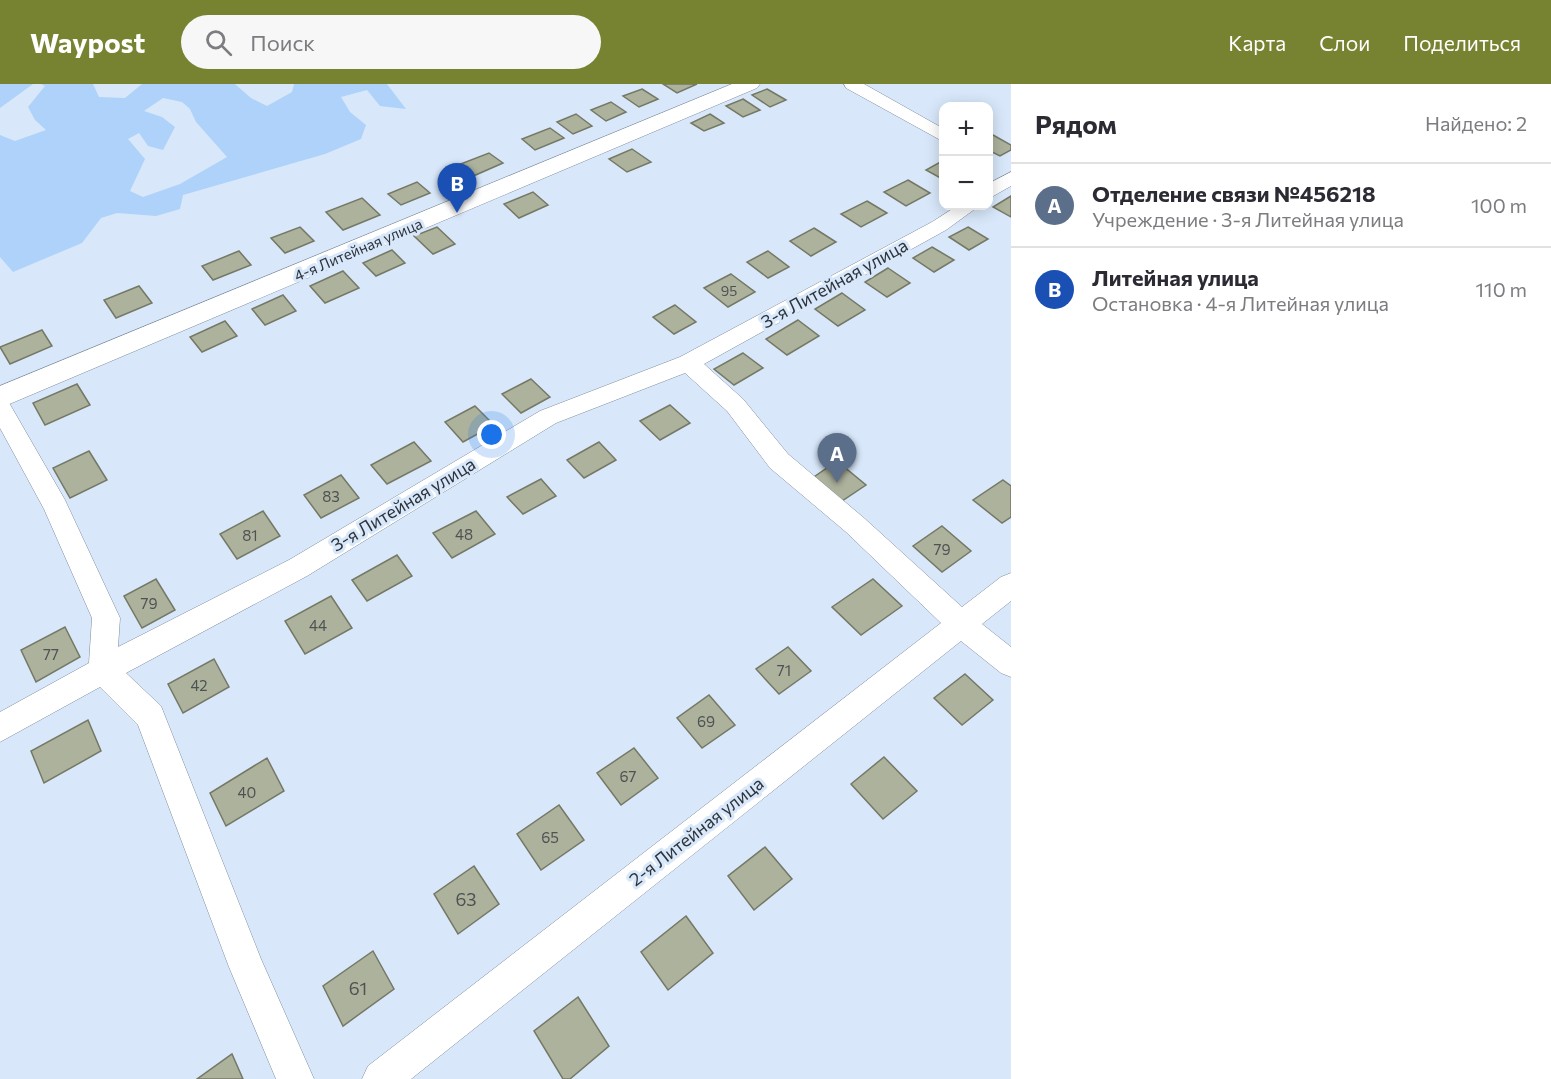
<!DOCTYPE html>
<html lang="ru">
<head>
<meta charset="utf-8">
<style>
	body { margin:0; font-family:Commissioner,sans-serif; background:#f7f7f7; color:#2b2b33 }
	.controls { position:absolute; right:18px; top:18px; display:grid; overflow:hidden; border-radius:12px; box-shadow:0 3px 15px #0003 }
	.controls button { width:54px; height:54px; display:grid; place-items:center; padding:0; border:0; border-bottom:2px solid #e1e1e2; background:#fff; color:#2b2b33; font:30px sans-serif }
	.you { position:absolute; left:492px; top:351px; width:21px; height:21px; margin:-15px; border:4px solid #fff; border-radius:50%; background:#1a73e8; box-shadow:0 0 0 9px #1a73e833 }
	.badge { display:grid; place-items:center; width:39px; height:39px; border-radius:50%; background:#778331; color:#fff; font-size:20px; font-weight:700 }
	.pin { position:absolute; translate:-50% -50px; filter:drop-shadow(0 2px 3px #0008) }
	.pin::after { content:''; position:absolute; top:32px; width:21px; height:18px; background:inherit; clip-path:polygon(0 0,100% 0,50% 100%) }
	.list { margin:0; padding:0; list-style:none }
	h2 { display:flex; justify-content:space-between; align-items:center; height:78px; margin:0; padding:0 24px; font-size:26px }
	h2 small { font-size:20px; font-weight:400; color:#7c7c81 }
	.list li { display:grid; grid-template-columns:39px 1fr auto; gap:18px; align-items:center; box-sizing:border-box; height:84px; padding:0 24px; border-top:2px solid #e1e1e2 }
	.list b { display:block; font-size:22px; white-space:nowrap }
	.list p { margin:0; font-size:20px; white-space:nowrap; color:#7c7c81 }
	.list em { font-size:20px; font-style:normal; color:#7c7c81 }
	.icon { flex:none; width:33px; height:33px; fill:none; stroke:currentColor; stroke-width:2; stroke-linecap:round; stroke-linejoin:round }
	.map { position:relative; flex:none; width:1011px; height:995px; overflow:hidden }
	header { display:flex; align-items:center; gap:36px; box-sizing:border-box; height:84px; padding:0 30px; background:#778331; color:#fff }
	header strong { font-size:28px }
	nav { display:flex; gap:33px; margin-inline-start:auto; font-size:21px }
	.search { width:420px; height:54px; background:#f7f7f7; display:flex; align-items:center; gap:15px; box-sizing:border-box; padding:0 21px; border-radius:33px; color:#7c7c81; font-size:22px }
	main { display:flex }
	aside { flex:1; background:#fff }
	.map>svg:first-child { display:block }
</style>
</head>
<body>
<header>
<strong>Waypost</strong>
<div class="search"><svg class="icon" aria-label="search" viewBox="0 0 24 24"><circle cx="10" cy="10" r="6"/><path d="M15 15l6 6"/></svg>Поиск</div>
<nav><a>Карта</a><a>Слои</a><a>Поделиться</a></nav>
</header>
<main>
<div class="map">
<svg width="1011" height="995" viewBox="0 0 1011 995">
	<rect width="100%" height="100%" fill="#d8e8fa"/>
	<g fill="#aed2f9" fill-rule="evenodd">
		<path d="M0 0H33L0 24Z"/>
		<path d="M41 0H93L99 13 125 14 142 0H235L251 14 267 22 292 8 294 0H387L406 25 380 22 367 6 341 13 350 28 366 41 361 55 325 70 183 111 180 125 156 132 117 129 101 134 82 159 13 188 0 173V51L15 57 46 46 35 36 28 23 45 2ZM163 14 182 18 190 25 196 38 227 73 180 100 143 113 130 107 145 75 128 55 139 49 148 62 163 66 175 43 162 33 144 27Z"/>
	</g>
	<g fill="#adb29d" stroke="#747865" stroke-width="1.5">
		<path d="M663 0H697L677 9Z"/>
		<path d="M642 5 658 15 639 23 623 12Z"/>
		<path d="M767 5 786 16 770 23 752 11Z"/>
		<path d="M743 15 760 26 743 33 726 22Z"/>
		<path d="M611 18 626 28 606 37 591 26Z"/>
		<path d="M576 30 592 42 573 50 557 38Z"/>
		<path d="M710 30 724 39 704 47 691 39Z"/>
		<path d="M550 44 564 54 535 66 522 55Z"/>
		<path d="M993 51 1011 61V66L1000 72 988 66V53Z"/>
		<path d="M632 65 651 78 627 88 609 75Z"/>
		<path d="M489 69 503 79 471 93 458 81Z"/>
		<path d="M944 76V96L926 86Z"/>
		<path d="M908 96 930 109 906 122 884 108Z"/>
		<path d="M417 98 430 109 401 121 388 110Z"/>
		<path d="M533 108 548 121 519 134 504 120Z"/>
		<path d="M1011 112V133L993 123Z"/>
		<path d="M362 114 380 131 343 146 326 128Z"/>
		<path d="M867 117 887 129 861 143 841 130Z"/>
		<path d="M300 143 314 157 285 169 271 154Z"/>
		<path d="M437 143 455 160 433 170 414 152Z"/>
		<path d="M968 143 988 155 969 166 949 153Z"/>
		<path d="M814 144 836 158 811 172 790 157Z"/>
		<path d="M932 163 954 176 934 188 913 174Z"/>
		<path d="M392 166 405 179 376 192 363 179Z"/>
		<path d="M239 167 251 181 213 196 202 182Z"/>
		<path d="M768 167 789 183 768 194 747 178Z"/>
		<path d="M888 184 910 199 887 213 865 198Z"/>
		<path d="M343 187 359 204 325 219 310 202Z"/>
		<path d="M731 190 755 208 728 223 704 204Z"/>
		<path d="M139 202 152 219 116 234 104 216Z"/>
		<path d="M842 209 865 226 838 242 815 225Z"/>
		<path d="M283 211 296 227 265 241 252 225Z"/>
		<path d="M675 221 696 238 674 250 653 233Z"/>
		<path d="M798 236 819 252 787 271 766 255Z"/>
		<path d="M225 237 237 252 202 268 190 253Z"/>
		<path d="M42 246 52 262 10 280 0 263Z"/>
		<path d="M743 269 763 284 734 301 714 285Z"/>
		<path d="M531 295 550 313 521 329 502 310Z"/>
		<path d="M77 300 90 321 45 341 33 319Z"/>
		<path d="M670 321 690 339 660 356 640 337Z"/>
		<path d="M475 322 494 341 463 358 445 338Z"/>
		<path d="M414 358 431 377 387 400 371 381Z"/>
		<path d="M599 358 616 376 584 394 567 376Z"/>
		<path d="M89 367 107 396 70 414 53 384Z"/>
		<path d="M837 377 866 401 836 421 808 397Z"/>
		<path d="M341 391 359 414 321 434 304 411Z"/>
		<path d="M541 395 556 412 523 430 507 413Z"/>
		<path d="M1003 396 1011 402V433L1002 439 973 416Z"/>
		<path d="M263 427 280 452 237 475 220 450Z"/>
		<path d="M476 427 495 450 452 474 433 449Z"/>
		<path d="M942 442 971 467 942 488 913 462Z"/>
		<path d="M397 471 412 492 367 517 352 496Z"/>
		<path d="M156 495 175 526 142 544 124 512Z"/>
		<path d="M873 495 902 522 861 551 832 523Z"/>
		<path d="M331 512 352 544 305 570 285 537Z"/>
		<path d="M65 543 80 573 36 598 21 566Z"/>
		<path d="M788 563 811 587 779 610 756 585Z"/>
		<path d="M214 575 229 603 183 629 168 600Z"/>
		<path d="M965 590 993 616 962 641 934 614Z"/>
		<path d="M709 611 735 641 702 664 677 634Z"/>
		<path d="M88 636 101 667 44 699 31 667Z"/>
		<path d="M634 664 658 694 621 721 597 689Z"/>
		<path d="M884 673 917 707 883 735 851 700Z"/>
		<path d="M267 674 284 707 226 742 210 709Z"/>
		<path d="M559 721 584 756 541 786 517 750Z"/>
		<path d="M765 763 792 795 754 826 728 792Z"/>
		<path d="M474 782 499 820 458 850 434 810Z"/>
		<path d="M686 832 713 869 668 906 641 868Z"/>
		<path d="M373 867 394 905 343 942 323 902Z"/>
		<path d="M578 913 609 962 570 995H563L534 947Z"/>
		<path d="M232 970 243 995H197Z"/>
	</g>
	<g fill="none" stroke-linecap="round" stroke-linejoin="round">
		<g stroke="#7e8d9d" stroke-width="1">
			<g id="minor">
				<path d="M844 0H864L944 45V58L846 4Z"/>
				<path d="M1011 88V102L988 115V100Z"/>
				<path d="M957 122H979L946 146 704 280 743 315 788 370 864 434 962 523 1001 493 1011 489V517L982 540 1011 563V593L1001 589 961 557 411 995H362L368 982 941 539 846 448 770 384 727 327 685 289 556 339 307 492 126 589 161 622 261 875 314 995H276L229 883 138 641 100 603 0 658V628L89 579 92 534 44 425 0 344V314L8 317 65 416 120 534 118 563 289 476 540 327 680 273 932 138Z"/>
			</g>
		</g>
		<g stroke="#7e8d9d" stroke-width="1">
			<path id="tertiary" d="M732 0H760L757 4 0 324V302Z"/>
		</g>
		<use href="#minor" fill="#fff" fill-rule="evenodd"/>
		<use href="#tertiary" fill="#fff" fill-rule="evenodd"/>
	</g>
	<g text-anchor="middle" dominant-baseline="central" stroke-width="6" stroke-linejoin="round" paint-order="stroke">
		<g font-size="14" fill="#4d5353">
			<text x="729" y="206">95</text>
		</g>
		<g font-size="15" fill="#2d333a" stroke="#d8e8fa">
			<text transform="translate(358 165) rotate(-23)">4-я Литейная улица</text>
		</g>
		<g font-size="15" fill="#4d5353">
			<text x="331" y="412">83</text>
			<text x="464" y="450">48</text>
			<text x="250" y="451">81</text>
			<text x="942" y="465">79</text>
			<text x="149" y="519">79</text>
			<text x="318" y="541">44</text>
			<text x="51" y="570">77</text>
			<text x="784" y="586">71</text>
			<text x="199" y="601">42</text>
			<text x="706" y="637">69</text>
			<text x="628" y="692">67</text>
			<text x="247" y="708">40</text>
			<text x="550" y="753">65</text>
		</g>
		<g font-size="18" fill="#2d333a" stroke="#d8e8fa">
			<text transform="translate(834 199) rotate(-29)">3-я Литейная улица</text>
			<text transform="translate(403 420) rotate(-31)">3-я Литейная улица</text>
			<text transform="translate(696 747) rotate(-38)">2-я Литейная улица</text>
		</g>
		<g font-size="18" fill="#4d5353">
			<text x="466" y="815">63</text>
			<text x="358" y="904">61</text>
		</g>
	</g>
</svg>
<div class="controls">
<button>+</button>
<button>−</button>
</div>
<div class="you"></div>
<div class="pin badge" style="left:837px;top:399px;background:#5c6f8a">A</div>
<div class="pin badge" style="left:457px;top:129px;background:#1a4fb4">B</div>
</div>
<aside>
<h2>Рядом<small>Найдено: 2</small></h2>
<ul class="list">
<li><span class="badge" style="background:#5c6f8a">A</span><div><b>Отделение связи №456218</b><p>Учреждение · 3-я Литейная улица</p></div><em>100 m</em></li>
<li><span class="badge" style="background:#1a4fb4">B</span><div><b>Литейная улица</b><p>Остановка · 4-я Литейная улица</p></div><em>110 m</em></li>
</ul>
</aside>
</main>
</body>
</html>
